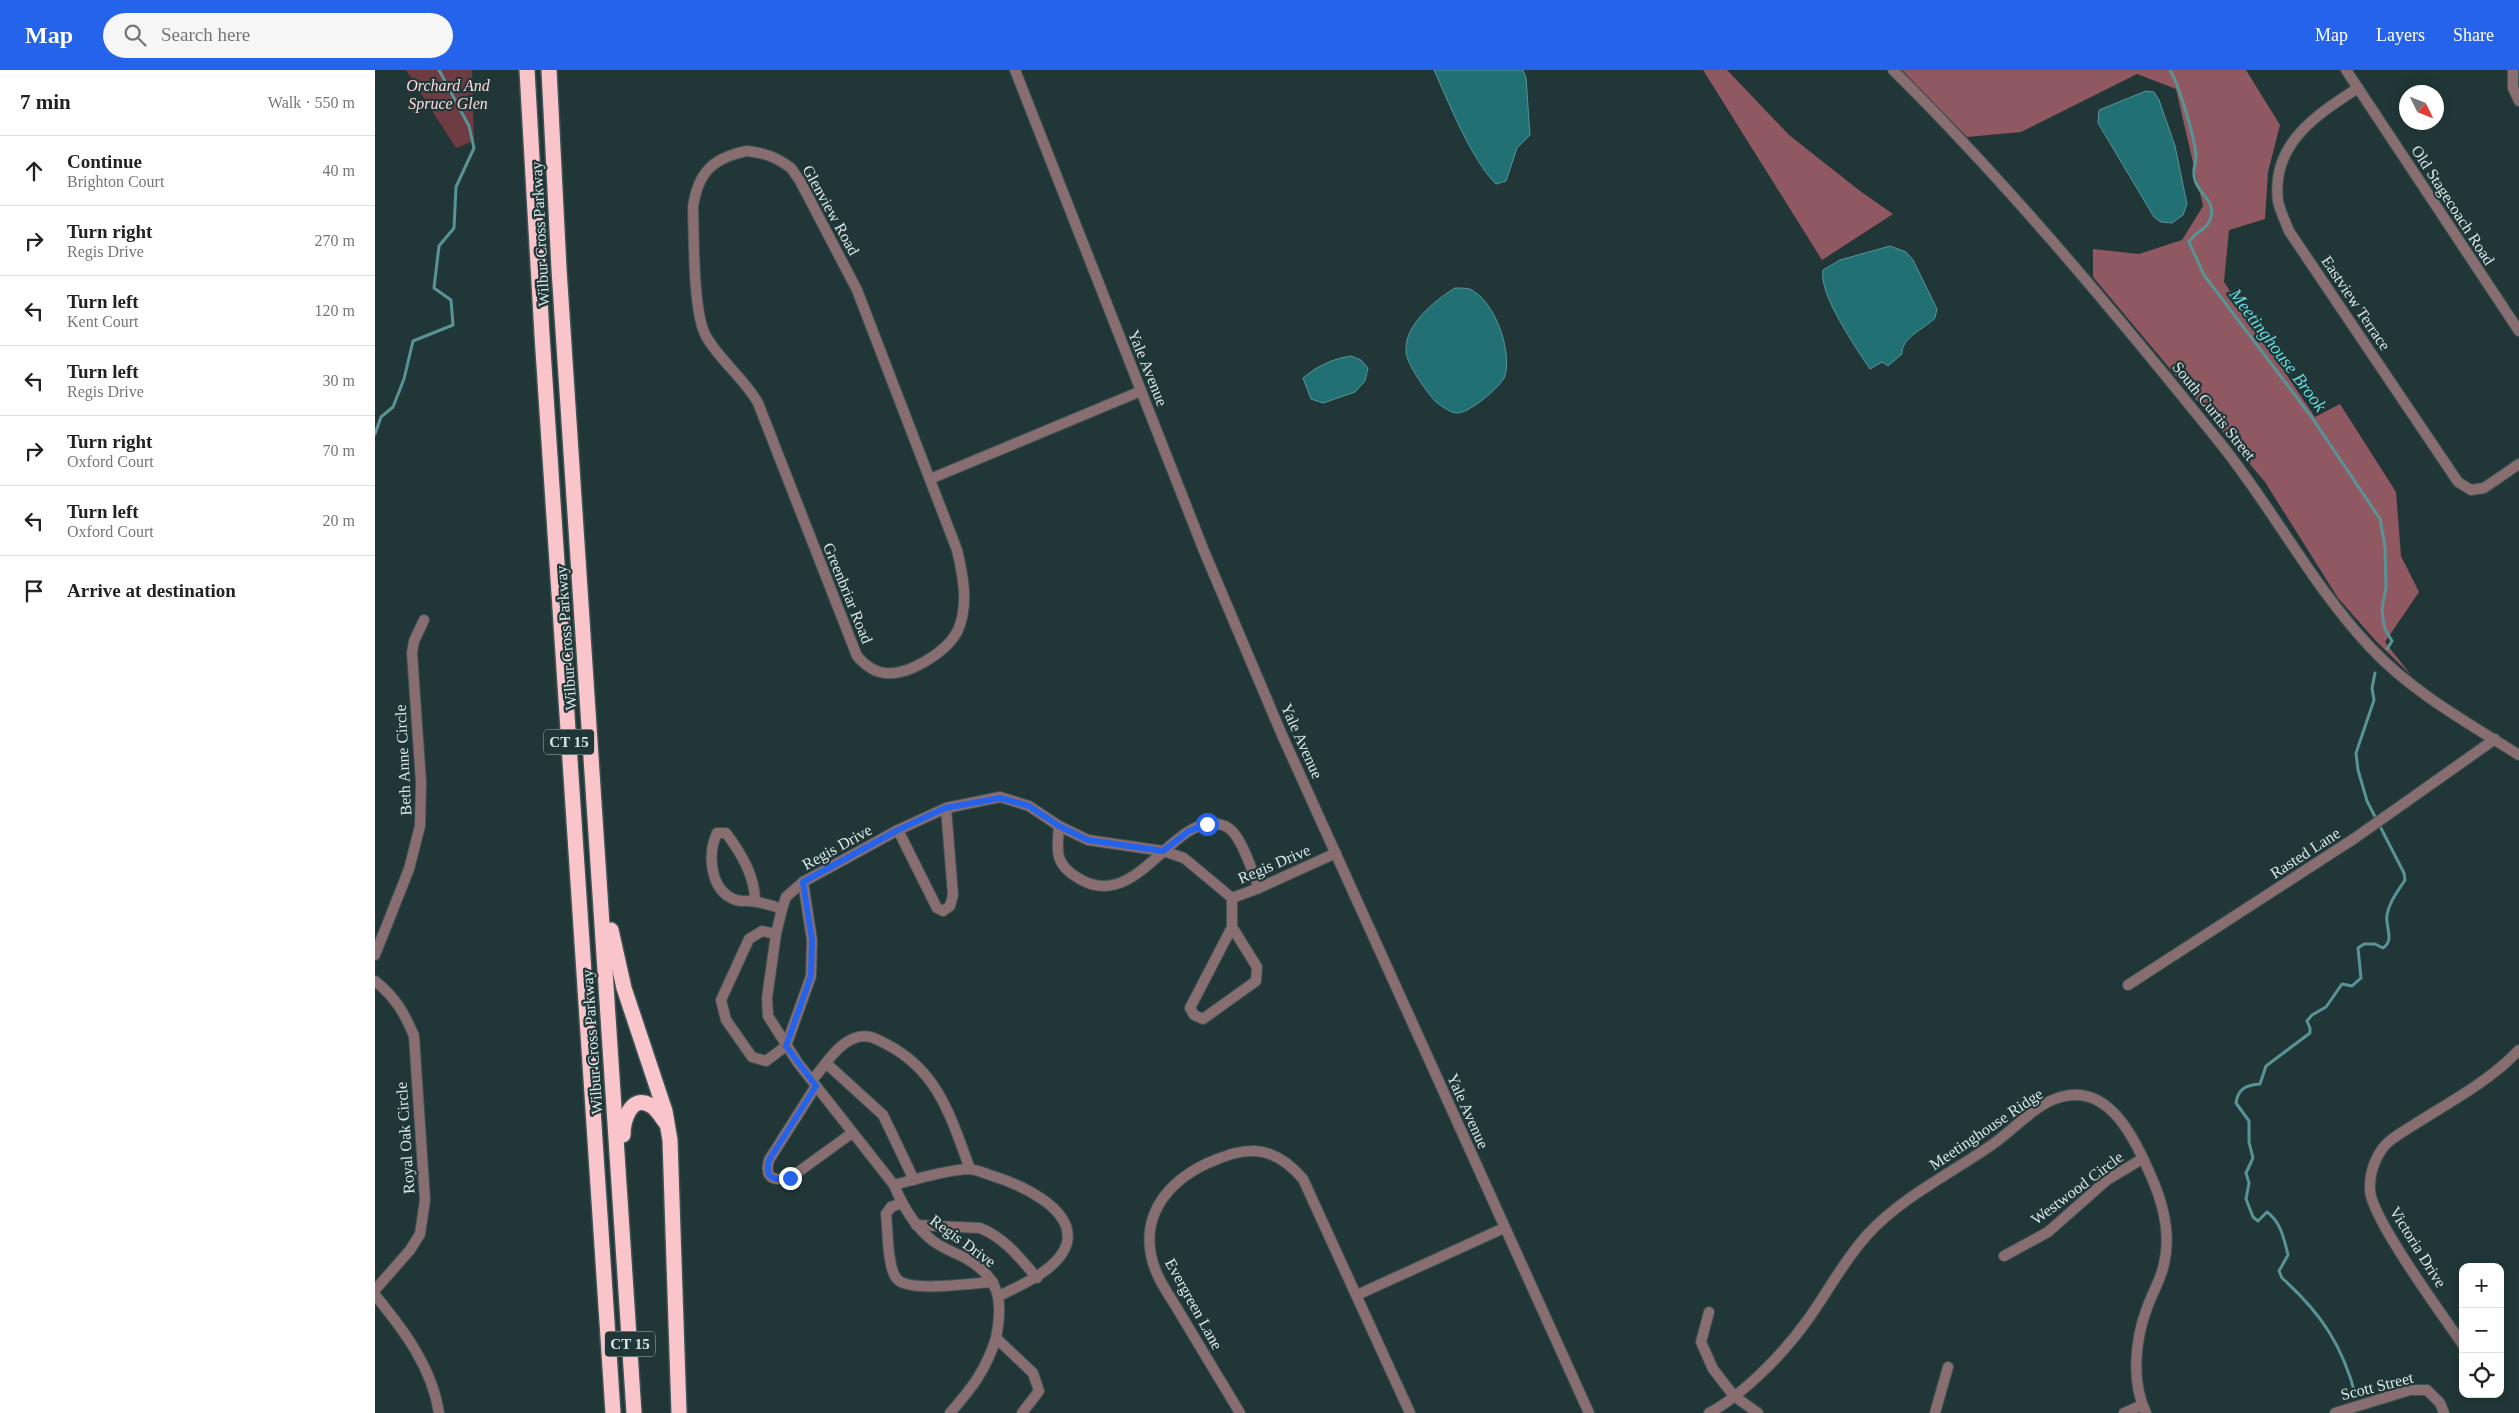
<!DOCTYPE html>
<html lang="en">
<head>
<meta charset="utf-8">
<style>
	body { margin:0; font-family:Georgia,serif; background:#f6f6f6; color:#222 }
	.controls { position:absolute; right:15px; bottom:15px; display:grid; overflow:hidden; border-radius:10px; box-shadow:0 2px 12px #0003 }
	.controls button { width:45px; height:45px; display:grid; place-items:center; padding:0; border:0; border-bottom:1px solid #e0e0e0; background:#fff; color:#222; font:25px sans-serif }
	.compass { position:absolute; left:2024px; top:15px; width:45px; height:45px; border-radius:50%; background:#fff; box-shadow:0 2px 12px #0003; rotate:133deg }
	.stop { position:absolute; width:15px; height:15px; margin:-11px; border:4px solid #2563eb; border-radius:50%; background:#fff }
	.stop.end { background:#2563eb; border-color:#fff; box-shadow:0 1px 5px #0008 }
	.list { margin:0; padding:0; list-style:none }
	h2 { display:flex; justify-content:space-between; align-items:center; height:65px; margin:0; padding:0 20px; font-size:21px }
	h2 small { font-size:16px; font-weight:400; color:#767676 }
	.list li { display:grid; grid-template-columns:32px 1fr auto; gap:15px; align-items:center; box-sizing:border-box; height:70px; padding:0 20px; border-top:1px solid #e0e0e0 }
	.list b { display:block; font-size:19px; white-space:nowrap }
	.list p { margin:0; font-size:16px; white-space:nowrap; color:#767676 }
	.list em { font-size:16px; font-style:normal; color:#767676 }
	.icon { flex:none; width:28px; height:28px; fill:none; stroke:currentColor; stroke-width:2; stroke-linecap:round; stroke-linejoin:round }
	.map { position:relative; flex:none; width:2144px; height:1343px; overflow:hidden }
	header { display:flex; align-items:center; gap:30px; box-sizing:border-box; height:70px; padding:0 25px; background:#2563eb; color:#fff }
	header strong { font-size:24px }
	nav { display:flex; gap:28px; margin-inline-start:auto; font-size:18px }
	.search { width:350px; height:45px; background:#f6f6f6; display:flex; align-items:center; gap:12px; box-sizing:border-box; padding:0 18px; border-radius:28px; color:#767676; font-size:19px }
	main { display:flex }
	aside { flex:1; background:#fff }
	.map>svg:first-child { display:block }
</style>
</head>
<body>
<header>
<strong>Map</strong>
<div class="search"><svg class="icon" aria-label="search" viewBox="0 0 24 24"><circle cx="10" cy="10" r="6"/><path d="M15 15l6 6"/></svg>Search here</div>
<nav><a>Map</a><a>Layers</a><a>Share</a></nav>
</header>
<main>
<aside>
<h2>7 min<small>Walk · 550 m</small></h2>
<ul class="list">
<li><svg class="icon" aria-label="ahead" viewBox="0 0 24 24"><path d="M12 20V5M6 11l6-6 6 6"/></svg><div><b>Continue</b><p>Brighton Court</p></div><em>40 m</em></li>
<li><svg class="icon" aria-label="right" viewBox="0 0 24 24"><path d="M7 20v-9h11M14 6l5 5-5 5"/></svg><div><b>Turn right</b><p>Regis Drive</p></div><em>270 m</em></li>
<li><svg class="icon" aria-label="left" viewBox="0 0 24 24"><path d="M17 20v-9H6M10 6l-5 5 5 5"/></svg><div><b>Turn left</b><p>Kent Court</p></div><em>120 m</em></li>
<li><svg class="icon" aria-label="left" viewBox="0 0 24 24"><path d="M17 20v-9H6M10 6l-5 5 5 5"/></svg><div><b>Turn left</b><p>Regis Drive</p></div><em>30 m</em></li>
<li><svg class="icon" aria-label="right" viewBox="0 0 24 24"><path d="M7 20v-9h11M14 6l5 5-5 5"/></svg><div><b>Turn right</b><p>Oxford Court</p></div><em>70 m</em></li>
<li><svg class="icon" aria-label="left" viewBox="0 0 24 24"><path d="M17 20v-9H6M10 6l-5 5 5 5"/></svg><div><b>Turn left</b><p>Oxford Court</p></div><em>20 m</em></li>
<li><svg class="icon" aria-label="arrive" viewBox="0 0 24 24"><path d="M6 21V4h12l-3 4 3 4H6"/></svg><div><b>Arrive at destination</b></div></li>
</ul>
</aside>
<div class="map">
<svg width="2144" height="1343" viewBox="0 0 2144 1343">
	<rect width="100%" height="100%" fill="#213737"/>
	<path fill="#6f3c43" d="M31 0H97L99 71 81 78Z"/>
	<g fill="#905860">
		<path d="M1328 0H1352L1414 65 1485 121 1518 144 1447 190Z"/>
		<path d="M1527 0H1871L1905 55 1893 102 1890 149 1854 160 1849 212 1940 347 1965 334 2021 422 2026 486 2044 522 2010 572 2036 605 2000 570 1963 528 1890 412 1718 207V179L1764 184 1807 170 1828 136 1801 19 1762 4 1646 62 1592 67Z"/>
	</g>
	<g fill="#217174" stroke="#589496">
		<path d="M1059 0H1148L1151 8 1155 65 1142 78 1131 111 1121 114C1097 91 1073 31 1059 0Z"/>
		<path d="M1771 21 1779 22 1784 30 1800 76 1812 134 1808 145 1797 153 1786 152 1779 147 1723 53 1724 40Z"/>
		<path d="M1515 176 1531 182 1538 190 1562 239 1560 248C1549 259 1526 268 1527 284L1513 296 1507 292 1495 299C1481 278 1443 223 1448 200L1465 190Z"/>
		<path d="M1080 218C1084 218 1091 218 1095 219 1120 231 1137 280 1130 306 1126 317 1094 343 1083 343 1075 343 1066 336 1060 331 1052 322 1032 295 1031 282 1029 255 1059 231 1080 218Z"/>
		<path d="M976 286 986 290 993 298 990 311 980 322 948 333 936 329 928 308C942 296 957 289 976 286Z"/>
	</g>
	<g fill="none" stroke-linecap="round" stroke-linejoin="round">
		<g stroke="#589496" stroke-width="3">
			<path d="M1795 0C1804 15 1821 71 1821 88 1820 96 1817 100 1820 110 1824 125 1840 129 1836 147 1833 159 1820 162 1814 172L1829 205 1938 349 2005 449 2010 477 2011 517 2007 539 2008 549 2010 559 2017 571 2012 579"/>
			<path d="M0 364 6 347 18 337 29 309 38 271 78 255 76 230 59 218 64 176 79 158 81 117 99 78 94 56 64 0"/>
			<path d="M1981 1327C1968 1276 1946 1243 1907 1208L1904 1201 1913 1185C1909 1169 1906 1152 1892 1142L1883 1151 1878 1147 1871 1129 1874 1113 1871 1103 1878 1088 1874 1072V1051L1861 1033C1863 1018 1872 1015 1885 1014L1891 996 1935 963V958L1932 951 1937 945 1951 937 1967 914 1977 916 1986 908 1983 878 1989 874H2000L2008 878C2020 870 2010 857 2012 845 2014 832 2023 821 2030 810L2029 803 1992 731 1983 700 1981 683 1999 630 1997 618 2000 603"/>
		</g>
		<g stroke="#3e5353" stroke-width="12">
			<g id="minor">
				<path d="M1971 0 2144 261"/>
				<path d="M2138 0V18L2144 31"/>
				<path d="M1983 18C1941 45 1896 74 1903 131 1905 141 1910 151 1914 161L2083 412 2096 420 2109 418 2144 394"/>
				<path d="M372 81C390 83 401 87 416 98L425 111 482 220 582 480C588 505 594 535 583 560 573 581 534 606 510 603 498 602 489 594 482 586L383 333C369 308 345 291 331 266 318 244 319 167 318 137 323 103 337 88 372 81Z"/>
				<path d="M555 409 766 321"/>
				<path d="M684 756C682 781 679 794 703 808 764 846 799 736 850 756 866 762 877 802 884 818"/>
				<path d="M523 760 562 838 568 841 575 836 578 825 571 738"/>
				<path d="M857 828V857L815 938 819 945 828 949 881 911 882 897 857 857"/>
				<path d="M380 831C380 806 366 783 351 763H342C332 785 335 821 361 830 367 832 375 830 381 832 390 833 398 836 407 839"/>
				<path d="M401 864 387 861 374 869 346 930 351 950 377 987 391 991 411 976 436 906 437 870 428 812"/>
				<path d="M0 885 34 799 45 756 46 712 37 583 39 571 49 550"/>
				<path d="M0 911C20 927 29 942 39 966L50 1130 45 1164 35 1180 0 1220"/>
				<path d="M1753 915 1980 768 2120 669"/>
				<path d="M452 994 508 1045 539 1110"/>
				<path d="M437 1010C450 996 462 974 480 968 492 963 502 969 513 975 564 1002 576 1048 595 1099"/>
				<path d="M441 1016 394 1090C389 1109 399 1111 415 1108L477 1063"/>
				<path d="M519 1115C541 1109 571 1100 593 1099 600 1099 609 1103 615 1105 641 1113 700 1137 692 1173 685 1199 646 1215 624 1226"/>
				<path d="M527 1133 516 1137 511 1144C513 1159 512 1198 522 1209 534 1223 599 1213 618 1212"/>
				<path d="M541 1155 605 1158C630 1168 645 1188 662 1208"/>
				<path d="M1629 1186 1673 1162 1732 1110 1767 1089"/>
				<path d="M0 1225C28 1259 57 1297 64 1343"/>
				<path d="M982 1225 1129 1158"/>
				<path d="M1334 1242 1326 1272 1338 1299 1359 1326 1383 1343"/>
				<path d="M621 1268C628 1232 626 1209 592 1189 581 1183 569 1179 558 1171 540 1157 528 1137 519 1115L423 993 393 946 392 928 401 864 407 839 411 827 428 812 523 760 571 738 625 727 654 736 684 756 713 770 788 781 809 788 857 828 884 818 961 783"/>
				<path d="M2088 1275C2069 1247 1996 1148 1995 1120 1994 1102 2002 1080 2017 1069 2059 1040 2109 1017 2144 980"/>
				<path d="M575 1343C597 1318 611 1300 621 1268L658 1303 664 1321 647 1343"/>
				<path d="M865 1343C845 1310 826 1278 806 1245 795 1226 780 1207 776 1185 767 1138 800 1106 840 1090 853 1085 866 1080 880 1081 900 1082 916 1095 928 1109L1035 1343"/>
				<path d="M1334 1343C1368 1325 1408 1284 1431 1252 1452 1224 1468 1191 1493 1164 1528 1126 1577 1103 1618 1074 1637 1061 1653 1042 1673 1032 1729 1004 1758 1064 1776 1106 1788 1133 1796 1165 1789 1194 1786 1209 1777 1224 1772 1238 1760 1270 1756 1312 1771 1343"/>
				<path d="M1560 1343 1573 1297"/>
				<path d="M1749 1343 1767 1335"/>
				<path d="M1960 1343 2035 1320H2052L2065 1333 2069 1343"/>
			</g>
		</g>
		<g stroke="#3e5353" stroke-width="12">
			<g id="tertiary">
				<path d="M640 0 829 481 907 665 1214 1343"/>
				<path d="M1518 0C1636 117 1742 245 1846 374 1899 440 1938 517 1996 578 2037 622 2093 653 2144 685"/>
			</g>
		</g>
		<g stroke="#3e5353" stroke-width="18">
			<g id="motorway">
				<path d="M152 0 167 265 238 1343"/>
				<path d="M174 0 184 199 259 1343"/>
				<path d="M236 860 249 918 290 1041 295 1070 304 1343"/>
				<path d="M248 1065C248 1052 255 1024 275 1035 282 1038 286 1047 291 1053"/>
			</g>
		</g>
		<use href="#minor" stroke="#896e71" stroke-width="10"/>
		<use href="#tertiary" stroke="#896e71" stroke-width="10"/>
		<use href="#motorway" stroke="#f9c5ca" stroke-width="15"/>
	</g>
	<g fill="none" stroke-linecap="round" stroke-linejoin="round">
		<path stroke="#2563eb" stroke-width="6" d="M415 1108C399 1111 389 1109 394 1090L441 1016 411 976 436 906 437 870 428 812 523 760 570 738 625 728 654 736 684 756 713 770 788 781 814 761 832 754"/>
	</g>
	<g text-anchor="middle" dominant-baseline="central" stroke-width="4.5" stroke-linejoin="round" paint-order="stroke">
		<g fill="#213737" stroke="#a2b2b2" stroke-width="1">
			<rect x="169" y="659.5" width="50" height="25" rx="4"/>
			<rect x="230" y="1261.5" width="50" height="25" rx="4"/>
		</g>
		<g font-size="15" font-weight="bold" fill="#d9e6e6">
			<text x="194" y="672">CT 15</text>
			<text x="255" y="1274">CT 15</text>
		</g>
		<g font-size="16" font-style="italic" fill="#ffdadd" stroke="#213737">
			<text x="73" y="15">Orchard And<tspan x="73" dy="18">Spruce Glen</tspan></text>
		</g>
		<g font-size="16" fill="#d9e6e6" stroke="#213737">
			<text transform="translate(2078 135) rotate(57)">Old Stagecoach Road</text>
			<text transform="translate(456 140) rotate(61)">Glenview Road</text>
			<text transform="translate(165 164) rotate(-93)">Wilbur Cross Parkway</text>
			<text transform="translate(1981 233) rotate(56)">Eastview Terrace</text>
			<text transform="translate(773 298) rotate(68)">Yale Avenue</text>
			<text transform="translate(1839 341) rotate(51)">South Curtis Street</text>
			<text transform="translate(473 523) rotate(68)">Greenbriar Road</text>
			<text transform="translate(191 568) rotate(-94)">Wilbur Cross Parkway</text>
			<text transform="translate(927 671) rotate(66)">Yale Avenue</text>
			<text transform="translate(28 690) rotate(-93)">Beth Anne Circle</text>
			<text transform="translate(462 777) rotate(-29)">Regis Drive</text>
			<text transform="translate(1930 783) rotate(-33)">Rasted Lane</text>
			<text transform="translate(899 794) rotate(-23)">Regis Drive</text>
			<text transform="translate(217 972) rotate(-94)">Wilbur Cross Parkway</text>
			<text transform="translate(1093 1041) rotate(66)">Yale Avenue</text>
			<text transform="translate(1611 1059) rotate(-34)">Meetinghouse Ridge</text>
			<text transform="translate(30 1068) rotate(-94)">Royal Oak Circle</text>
			<text transform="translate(1702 1118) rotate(-37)">Westwood Circle</text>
			<text transform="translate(588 1171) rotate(36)">Regis Drive</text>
			<text transform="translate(2043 1177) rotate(58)">Victoria Drive</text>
			<text transform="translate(819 1234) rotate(61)">Evergreen Lane</text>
			<text transform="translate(2002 1316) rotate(-14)">Scott Street</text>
		</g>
		<g font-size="18" font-style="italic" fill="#66dadd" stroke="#213737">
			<text transform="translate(1903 280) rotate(53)">Meetinghouse Brook</text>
		</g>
	</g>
</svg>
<div class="controls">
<button>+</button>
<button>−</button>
<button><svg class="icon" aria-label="locate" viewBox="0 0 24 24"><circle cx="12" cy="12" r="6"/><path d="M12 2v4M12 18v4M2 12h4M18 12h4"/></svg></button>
</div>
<svg class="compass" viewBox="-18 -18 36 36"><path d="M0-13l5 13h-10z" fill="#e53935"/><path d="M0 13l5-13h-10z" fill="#767676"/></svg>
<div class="stop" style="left:832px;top:754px"></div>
<div class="stop end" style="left:415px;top:1108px"></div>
</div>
</main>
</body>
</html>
